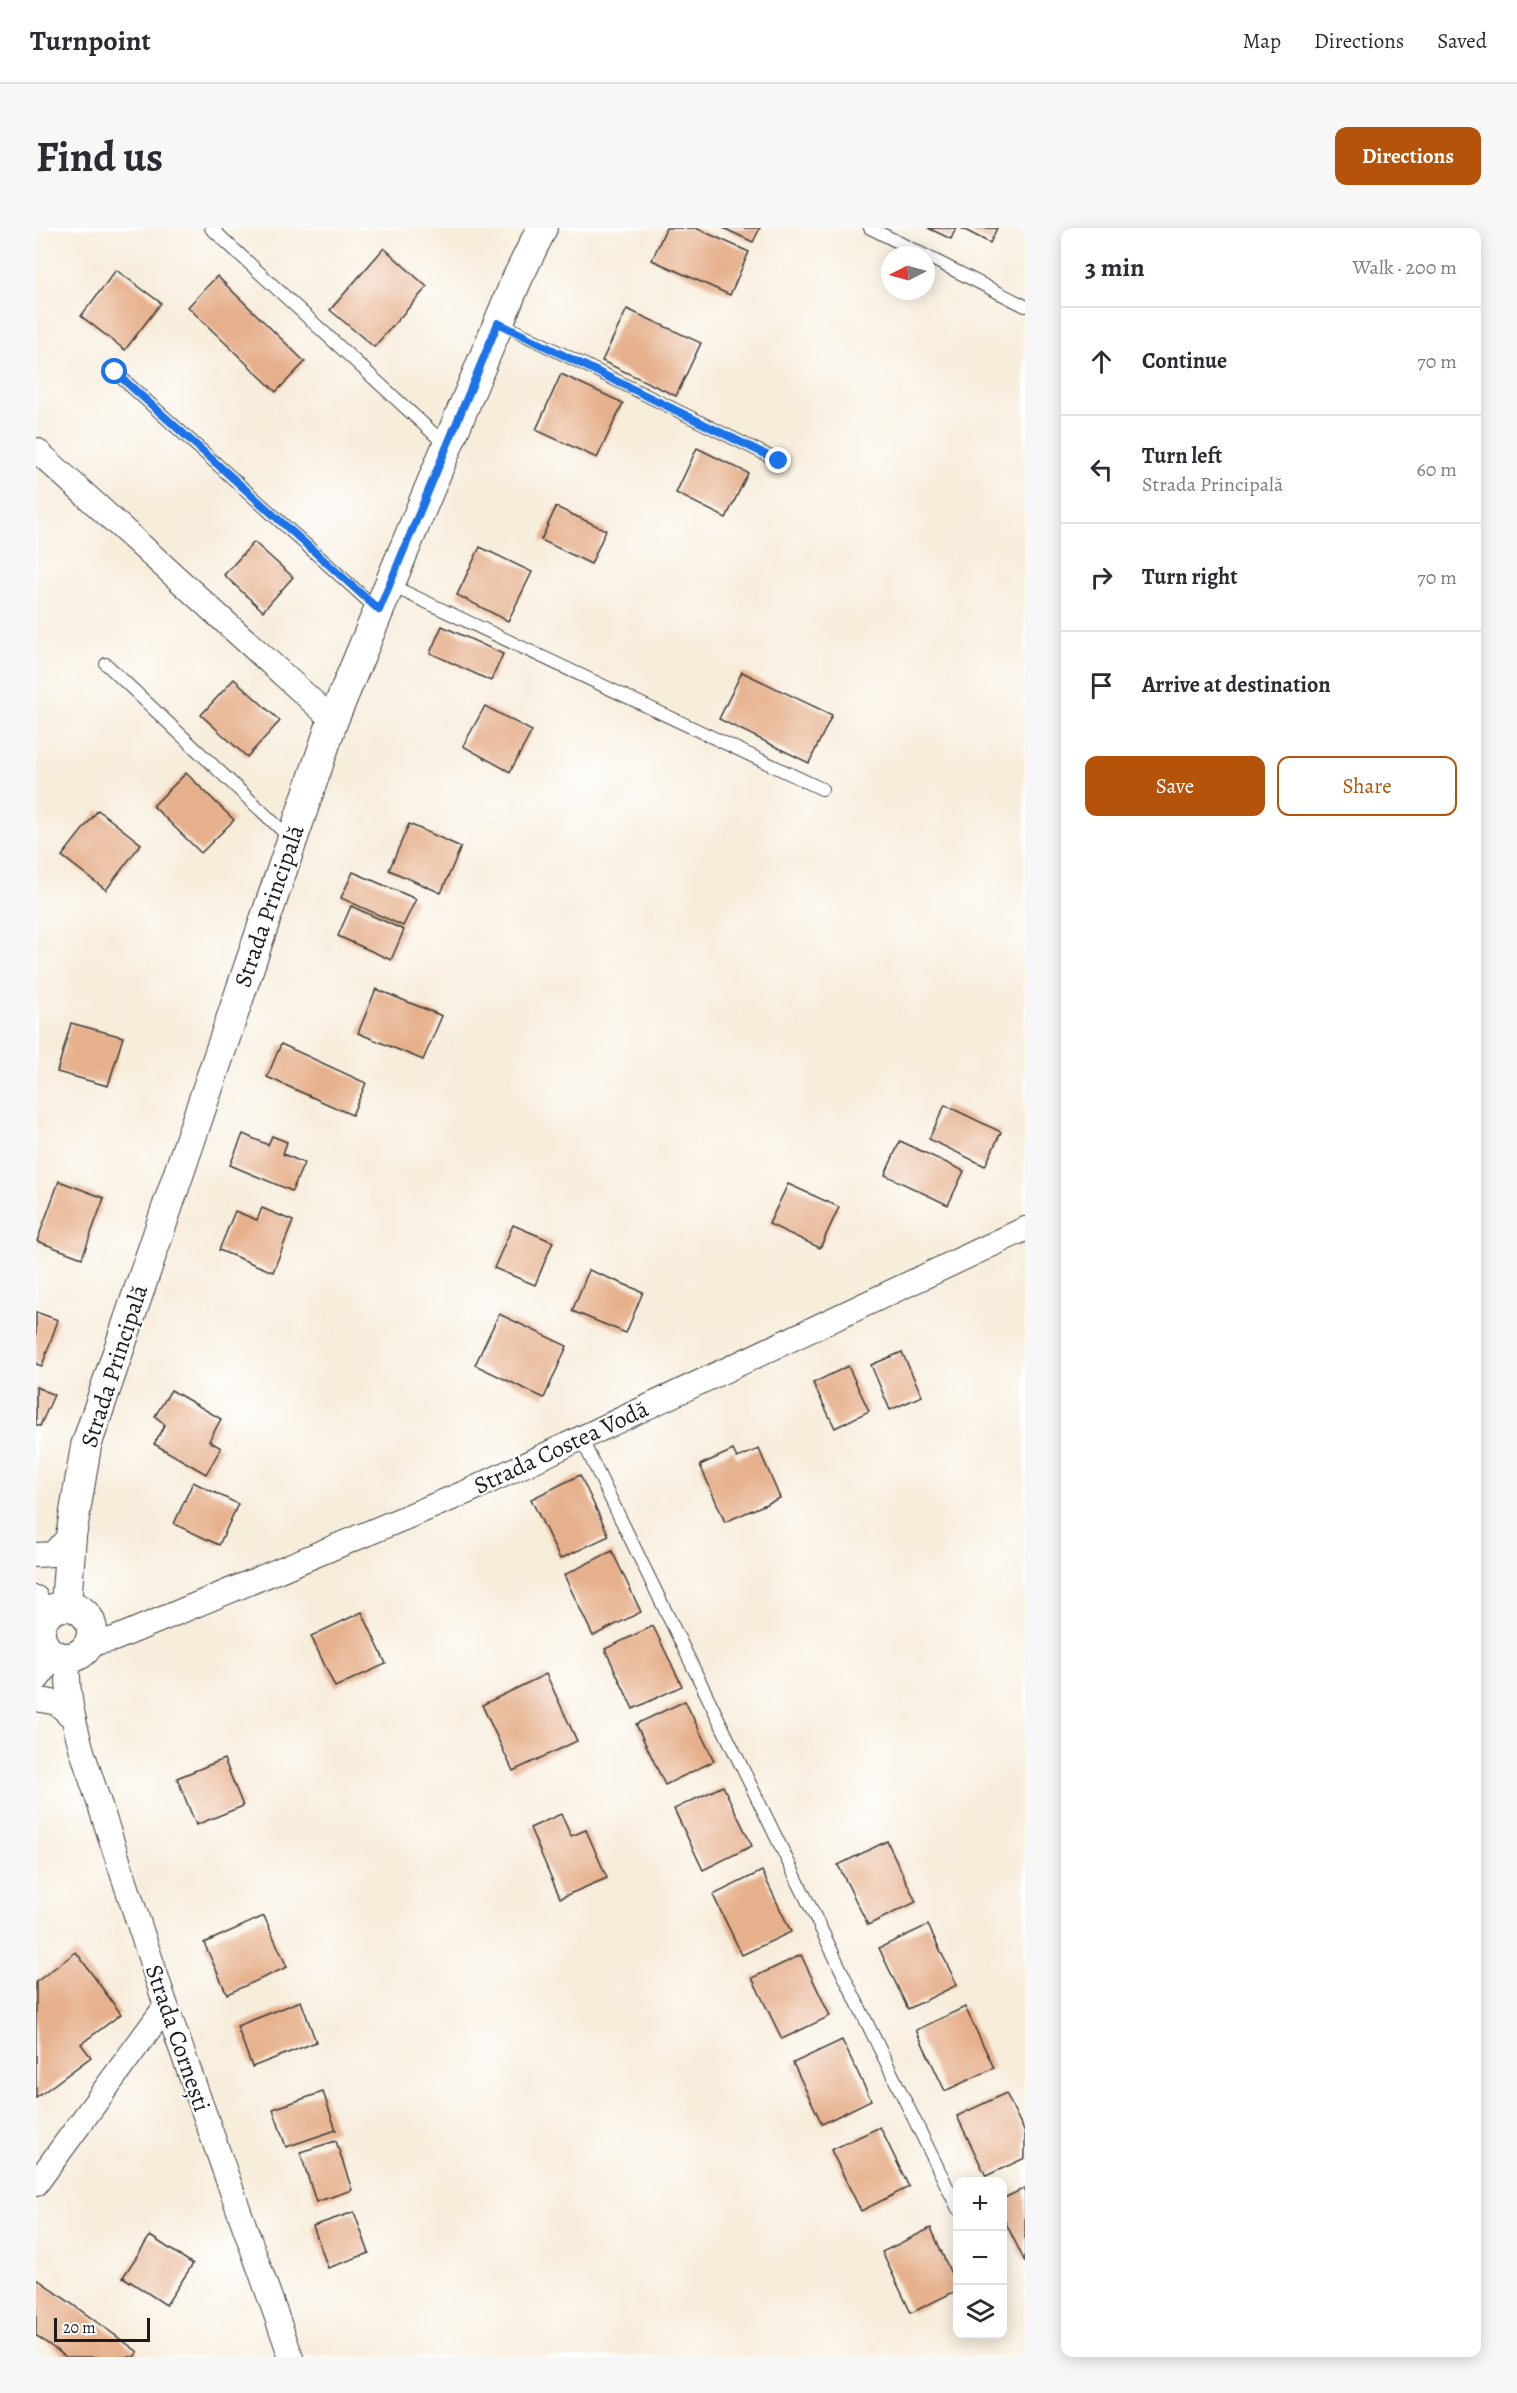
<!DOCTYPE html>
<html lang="en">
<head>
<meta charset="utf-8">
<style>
	body { margin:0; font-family:Alegreya,serif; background:#f7f7f7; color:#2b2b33 }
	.controls { position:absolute; right:18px; bottom:18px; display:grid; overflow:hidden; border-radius:12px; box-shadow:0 3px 15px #0003 }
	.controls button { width:54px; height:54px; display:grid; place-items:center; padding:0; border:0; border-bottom:2px solid #e1e1e2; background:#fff; color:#2b2b33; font:30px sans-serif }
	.compass { position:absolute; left:845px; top:18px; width:54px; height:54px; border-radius:50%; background:#fff; box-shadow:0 3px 15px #0003; rotate:264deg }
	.scale { position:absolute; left:18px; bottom:15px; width:96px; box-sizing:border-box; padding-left:6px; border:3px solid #1c1c1c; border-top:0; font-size:16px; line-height:21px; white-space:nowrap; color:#1c1c1c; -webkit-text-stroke:4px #fff; paint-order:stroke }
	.stop { position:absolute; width:18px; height:18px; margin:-14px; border:4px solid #1a73e8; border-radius:50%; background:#fff }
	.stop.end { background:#1a73e8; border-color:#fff; box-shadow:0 2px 6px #0008 }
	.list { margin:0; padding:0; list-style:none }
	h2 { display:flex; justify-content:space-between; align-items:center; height:78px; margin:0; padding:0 24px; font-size:26px }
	h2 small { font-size:20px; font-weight:400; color:#7c7c81 }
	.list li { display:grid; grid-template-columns:39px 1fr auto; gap:18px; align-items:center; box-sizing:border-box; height:108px; padding:0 24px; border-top:2px solid #e1e1e2 }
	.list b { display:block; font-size:22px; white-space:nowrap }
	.list p { margin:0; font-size:20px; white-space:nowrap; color:#7c7c81 }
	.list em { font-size:20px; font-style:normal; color:#7c7c81 }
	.actions { display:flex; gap:12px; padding:18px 24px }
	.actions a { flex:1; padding:14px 0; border:2px solid #b45309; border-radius:12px; text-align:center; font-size:21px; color:#b45309 }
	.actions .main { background:#b45309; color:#fff }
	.icon { flex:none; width:33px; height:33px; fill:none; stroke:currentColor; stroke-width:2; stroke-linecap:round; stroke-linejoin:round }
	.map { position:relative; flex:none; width:989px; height:2129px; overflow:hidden; border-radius:12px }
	header { display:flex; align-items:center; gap:36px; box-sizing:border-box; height:84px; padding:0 30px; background:#fff; border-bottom:2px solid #e1e1e2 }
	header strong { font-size:28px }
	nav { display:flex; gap:33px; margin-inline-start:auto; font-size:21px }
	.intro { display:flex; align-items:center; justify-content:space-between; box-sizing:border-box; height:144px; padding:0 36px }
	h1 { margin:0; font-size:42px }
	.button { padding:15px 27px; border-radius:12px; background:#b45309; color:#fff; font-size:21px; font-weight:700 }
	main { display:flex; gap:36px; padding:0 36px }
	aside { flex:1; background:#fff; border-radius:12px; box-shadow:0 3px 15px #0003 }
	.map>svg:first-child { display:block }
</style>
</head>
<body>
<header>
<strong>Turnpoint</strong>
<nav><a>Map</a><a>Directions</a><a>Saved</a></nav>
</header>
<div class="intro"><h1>Find us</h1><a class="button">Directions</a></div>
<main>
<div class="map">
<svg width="989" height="2129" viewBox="0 0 989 2129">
	<rect width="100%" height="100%" fill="#fff"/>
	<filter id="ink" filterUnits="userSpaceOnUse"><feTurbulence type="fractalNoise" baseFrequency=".0167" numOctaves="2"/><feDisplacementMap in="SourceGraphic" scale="12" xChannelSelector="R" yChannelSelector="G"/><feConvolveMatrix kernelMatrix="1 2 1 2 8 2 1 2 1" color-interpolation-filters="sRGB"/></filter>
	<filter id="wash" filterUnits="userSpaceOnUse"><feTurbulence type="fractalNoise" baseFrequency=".008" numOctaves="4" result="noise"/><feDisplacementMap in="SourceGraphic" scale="24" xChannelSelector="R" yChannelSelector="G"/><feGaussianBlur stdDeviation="1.35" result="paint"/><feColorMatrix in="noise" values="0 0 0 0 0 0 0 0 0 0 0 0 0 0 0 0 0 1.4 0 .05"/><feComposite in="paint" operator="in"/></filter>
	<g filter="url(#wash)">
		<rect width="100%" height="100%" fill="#f7eddb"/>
		<g id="blocks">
			<g fill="#e6b08c">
				<path d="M630 0H660L713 24 694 67 616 32Z"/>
				<path d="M687 0H724L717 14Z"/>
				<path d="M892 0H920L915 11Z"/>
				<path d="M925 0H961L954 15Z"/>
				<path d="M348 20 391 59 338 119 294 82Z"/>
				<path d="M80 42 125 75 89 122 45 88Z"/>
				<path d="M181 48 269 134 240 164 152 79Z"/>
				<path d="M591 81 665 115 640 168 566 133Z"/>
				<path d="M525 146 587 175 561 230 500 202Z"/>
				<path d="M661 220 712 245 690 290 640 265Z"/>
				<path d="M520 279 570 302 555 336 505 312Z"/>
				<path d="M218 314 257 349 227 383 188 347Z"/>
				<path d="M444 319 496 344 472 393 421 367Z"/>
				<path d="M406 398 467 426 455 453 394 425Z"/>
				<path d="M706 444 796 487 773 535 683 491Z"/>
				<path d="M198 451 244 493 211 529 165 487Z"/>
				<path d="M449 478 496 503 474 544 427 518Z"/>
				<path d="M150 545 198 592 165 625 117 578Z"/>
				<path d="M62 582 105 616 70 662 26 628Z"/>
				<path d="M373 596 425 619 405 665 353 642Z"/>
				<path d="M317 644 380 671 367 698 305 670Z"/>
				<path d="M315 678 368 702 355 732 302 708Z"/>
				<path d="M340 761 406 788 387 832 322 805Z"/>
				<path d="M35 795 87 809 72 858 21 844Z"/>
				<path d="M245 816 330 855 316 887 231 849Z"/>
				<path d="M909 877 965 904 949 938 893 911Z"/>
				<path d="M207 906 232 917 236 908 251 914 247 926 268 935 256 963 194 937Z"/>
				<path d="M864 913 928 943 912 977 849 947Z"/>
				<path d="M23 953 68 970 46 1030 1 1013Z"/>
				<path d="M752 956 803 979 784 1020 733 996Z"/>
				<path d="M226 980 257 993 237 1044 183 1022 199 983 221 992Z"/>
				<path d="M477 997 517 1014 499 1057 458 1040Z"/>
				<path d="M553 1042 607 1064 590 1105 536 1083Z"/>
				<path d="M0 1084 22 1092 6 1138 0 1136Z"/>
				<path d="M463 1086 531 1118 508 1170 439 1137Z"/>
				<path d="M866 1124 886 1168 854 1182 835 1137Z"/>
				<path d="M812 1138 833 1183 799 1200 777 1155Z"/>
				<path d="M0 1159 18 1167 4 1198 0 1197Z"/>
				<path d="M135 1162 185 1191 173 1213 185 1220 170 1246 118 1216 129 1197 119 1188Z"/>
				<path d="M723 1221 744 1270 689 1294 664 1237 697 1222 701 1230Z"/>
				<path d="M544 1247 573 1308 524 1331 495 1271Z"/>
				<path d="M157 1254 202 1276 183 1317 138 1296Z"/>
				<path d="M576 1323 605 1384 557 1408 528 1347Z"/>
				<path d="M326 1384 350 1436 299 1459 275 1408Z"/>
				<path d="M617 1398 646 1458 597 1481 569 1421Z"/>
				<path d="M510 1446 541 1513 477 1543 446 1477Z"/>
				<path d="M649 1473 678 1533 629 1557 600 1496Z"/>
				<path d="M188 1531 207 1578 160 1597 141 1550Z"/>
				<path d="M687 1558 716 1618 667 1642 638 1581Z"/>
				<path d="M525 1586 535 1608 550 1602 571 1650 524 1670 494 1600Z"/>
				<path d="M851 1613 880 1674 832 1697 802 1637Z"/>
				<path d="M726 1643 755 1704 706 1727 677 1667Z"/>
				<path d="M228 1688 251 1739 191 1766 168 1715Z"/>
				<path d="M892 1697 921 1757 872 1781 843 1720Z"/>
				<path d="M40 1724 85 1786 45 1816 55 1829 0 1870V1754Z"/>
				<path d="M765 1727 794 1788 746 1811 716 1750Z"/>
				<path d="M265 1773 280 1814 216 1839 201 1798Z"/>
				<path d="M929 1779 958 1840 909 1863 880 1802Z"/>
				<path d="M806 1812 835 1872 786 1896 757 1835Z"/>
				<path d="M287 1864 300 1902 250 1919 237 1881Z"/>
				<path d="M970 1865 989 1905V1930L950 1948 921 1888Z"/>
				<path d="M844 1899 873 1959 825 1983 795 1922Z"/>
				<path d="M300 1913 316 1962 280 1974 264 1924Z"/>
				<path d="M989 1960V2034L966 1987V1971Z"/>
				<path d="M318 1984 333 2025 292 2040 277 1998Z"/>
				<path d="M895 2000 922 2062 875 2085 846 2024Z"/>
				<path d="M114 2008 157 2036 130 2077 87 2049Z"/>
				<path d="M0 2050 102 2124 98 2129H30L0 2107Z"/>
			</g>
		</g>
	</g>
	<g filter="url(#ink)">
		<use href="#blocks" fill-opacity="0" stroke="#3d3b39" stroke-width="1.5"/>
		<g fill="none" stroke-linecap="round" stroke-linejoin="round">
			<g stroke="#3d3b39" stroke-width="14">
				<g id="service">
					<path d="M175 0 411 218"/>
					<path d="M834 0 888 27"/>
					<path d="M890 28 989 78"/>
					<path d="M464 95 743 233"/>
					<path d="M79 144 342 382"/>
					<path d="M354 357 786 561"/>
					<path d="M70 436 254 610"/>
					<path d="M545 1210 922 1981"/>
				</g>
			</g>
			<g stroke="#3d3b39" stroke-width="26">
				<g id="minor">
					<path d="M0 222 297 492"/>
					<path d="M0 1327 16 1326 35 1308"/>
					<path d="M0 1370 8 1388"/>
					<path d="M53 1416 78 1411 433 1263 989 1001"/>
					<path d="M32 1430C30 1463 37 1491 46 1523L130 1778 255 2129"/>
					<path d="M0 1471 21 1475 36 1489"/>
					<path d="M0 1956 130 1778"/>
				</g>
			</g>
			<g stroke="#3d3b39" stroke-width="32">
				<g id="tertiary">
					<path d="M30 1377 35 1308 50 1218 297 492 481 51 506 0"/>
					<circle cx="30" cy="1404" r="26"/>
					<path d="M0 1448 16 1426"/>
				</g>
			</g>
			<use href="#service" stroke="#fff" stroke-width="12"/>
			<use href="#minor" stroke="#fff" stroke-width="24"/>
			<use href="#tertiary" stroke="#fff" stroke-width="30"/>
		</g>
	</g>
	<g fill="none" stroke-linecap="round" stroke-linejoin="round" filter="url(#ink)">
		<path stroke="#1a73e8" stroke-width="8" d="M79 144 343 382 462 95 743 233"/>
	</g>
	<g text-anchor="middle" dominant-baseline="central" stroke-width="4.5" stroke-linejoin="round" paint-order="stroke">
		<g font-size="24" fill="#1c1c1c" stroke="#fff">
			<text transform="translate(233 678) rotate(-71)">Strada Principală</text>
			<text transform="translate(78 1138) rotate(-72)">Strada Principală</text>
			<text transform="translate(525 1219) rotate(-25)">Strada Costea Vodă</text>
			<text transform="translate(142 1810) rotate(71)">Strada Cornești</text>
		</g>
	</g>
</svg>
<div class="controls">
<button>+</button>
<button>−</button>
<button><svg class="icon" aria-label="layers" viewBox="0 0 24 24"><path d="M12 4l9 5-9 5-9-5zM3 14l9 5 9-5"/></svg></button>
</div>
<svg class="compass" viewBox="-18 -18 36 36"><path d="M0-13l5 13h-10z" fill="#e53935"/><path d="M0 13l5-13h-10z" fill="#7c7c81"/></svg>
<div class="scale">20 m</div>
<div class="stop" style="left:79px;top:144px"></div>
<div class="stop end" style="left:743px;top:233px"></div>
</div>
<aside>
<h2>3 min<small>Walk · 200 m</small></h2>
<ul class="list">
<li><svg class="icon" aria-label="ahead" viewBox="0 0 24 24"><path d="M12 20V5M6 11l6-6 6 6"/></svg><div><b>Continue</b></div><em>70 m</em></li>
<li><svg class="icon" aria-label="left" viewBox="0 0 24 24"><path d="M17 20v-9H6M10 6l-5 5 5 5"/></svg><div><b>Turn left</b><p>Strada Principală</p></div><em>60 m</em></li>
<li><svg class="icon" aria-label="right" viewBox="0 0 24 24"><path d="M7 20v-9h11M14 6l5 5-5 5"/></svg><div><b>Turn right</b></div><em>70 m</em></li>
<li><svg class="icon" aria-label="arrive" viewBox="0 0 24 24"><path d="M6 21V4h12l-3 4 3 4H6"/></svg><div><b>Arrive at destination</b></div></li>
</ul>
<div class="actions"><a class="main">Save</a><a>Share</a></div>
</aside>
</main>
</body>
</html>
